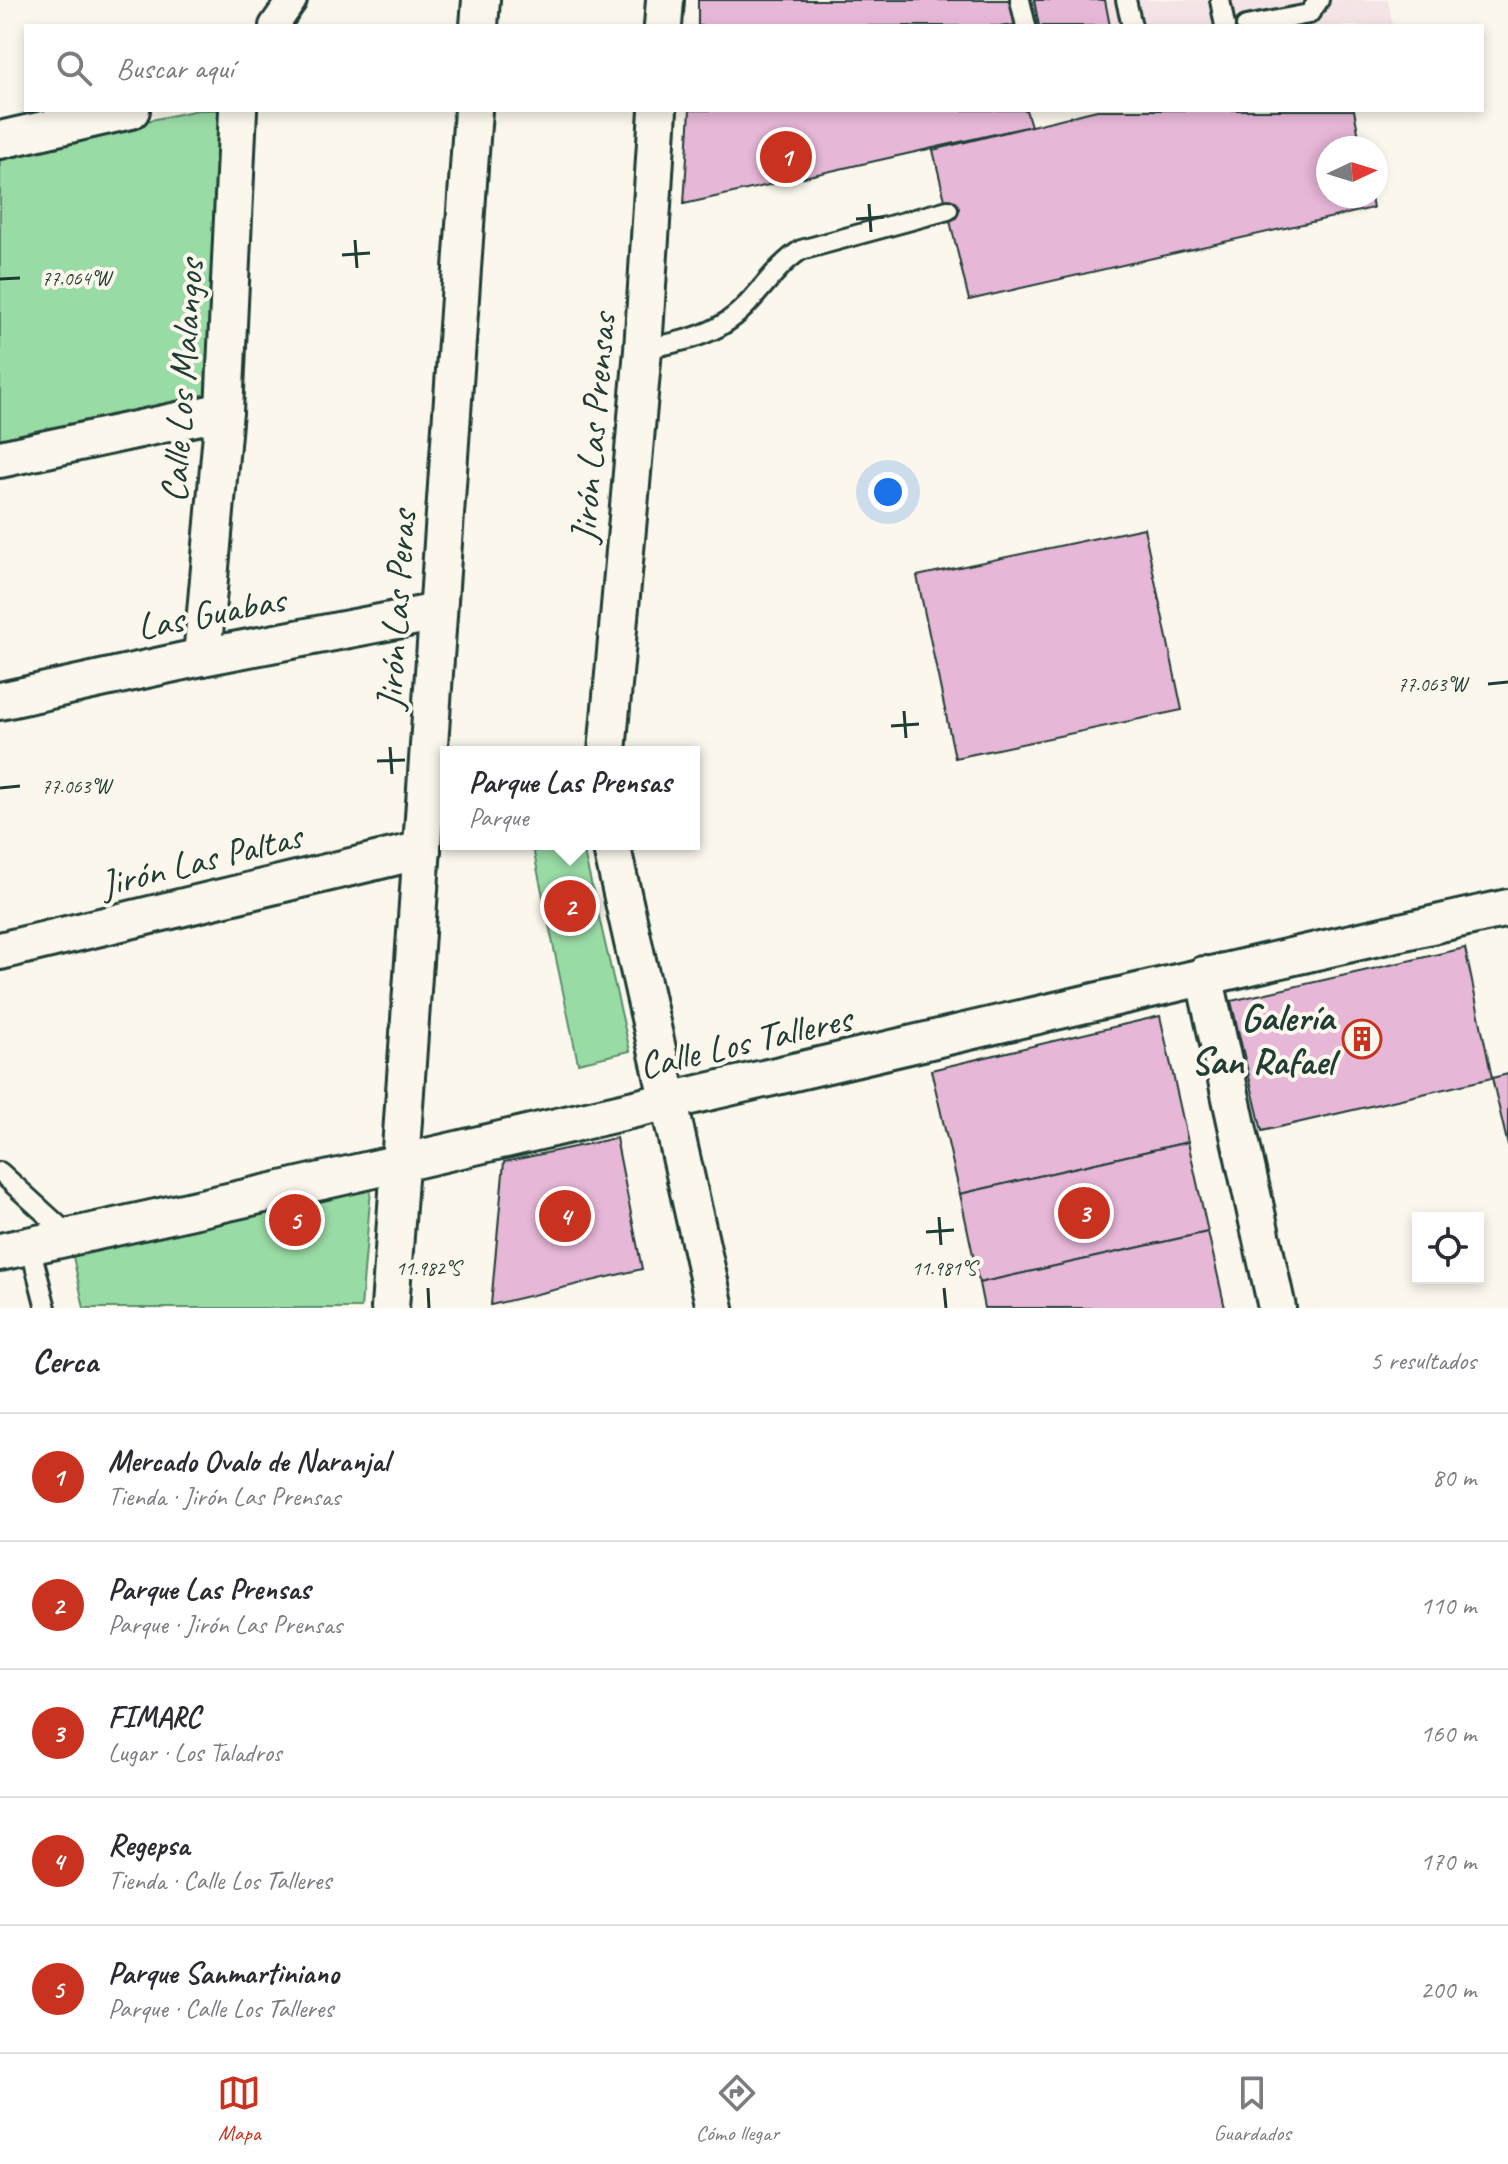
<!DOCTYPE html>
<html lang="es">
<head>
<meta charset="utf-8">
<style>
	body { margin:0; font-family:Caveat,sans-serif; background:#f2f2f3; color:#2b2b33 }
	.controls { position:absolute; right:24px; bottom:24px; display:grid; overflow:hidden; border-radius:0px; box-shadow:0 4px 12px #0003 }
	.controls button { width:72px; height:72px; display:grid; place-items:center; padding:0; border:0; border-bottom:2px solid #e1e1e2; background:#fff; color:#2b2b33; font:40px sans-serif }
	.compass { position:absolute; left:1316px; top:136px; width:72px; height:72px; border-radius:50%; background:#fff; box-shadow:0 4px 12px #0003; rotate:86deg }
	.you { position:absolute; left:888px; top:492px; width:28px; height:28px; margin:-20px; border:6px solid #fff; border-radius:50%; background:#1a73e8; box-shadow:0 0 0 12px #1a73e833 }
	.badge { display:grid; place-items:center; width:52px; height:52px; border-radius:50%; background:#c8321e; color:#fff; font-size:26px; font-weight:700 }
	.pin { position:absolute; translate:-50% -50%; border:4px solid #fff; box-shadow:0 2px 8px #0006 }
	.popup { position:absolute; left:440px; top:746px; width:260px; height:104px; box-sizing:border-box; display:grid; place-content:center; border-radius:0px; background:#fff; filter:drop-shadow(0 2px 6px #0005); font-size:26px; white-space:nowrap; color:#7c7c81 }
	.popup b { font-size:30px; color:#2b2b33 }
	.popup::after { content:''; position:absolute; left:50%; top:100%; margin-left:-16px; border:16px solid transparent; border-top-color:#fff }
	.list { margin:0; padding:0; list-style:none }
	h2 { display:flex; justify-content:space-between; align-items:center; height:104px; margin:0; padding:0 32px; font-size:34px }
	h2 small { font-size:26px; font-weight:400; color:#7c7c81 }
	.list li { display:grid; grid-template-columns:52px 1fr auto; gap:24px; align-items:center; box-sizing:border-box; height:128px; padding:0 32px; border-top:2px solid #e1e1e2 }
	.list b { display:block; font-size:30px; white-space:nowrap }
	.list p { margin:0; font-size:26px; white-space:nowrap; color:#7c7c81 }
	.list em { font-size:26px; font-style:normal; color:#7c7c81 }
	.icon { flex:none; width:44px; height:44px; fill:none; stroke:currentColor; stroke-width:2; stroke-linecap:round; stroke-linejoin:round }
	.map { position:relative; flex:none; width:1508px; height:1308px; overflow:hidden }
	.search { position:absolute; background:#fff; box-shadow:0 4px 12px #0003; left:24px; right:24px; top:24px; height:88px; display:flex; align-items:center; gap:20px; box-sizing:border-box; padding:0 28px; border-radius:0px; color:#7c7c81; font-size:30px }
	.sheet { height:744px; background:#fff }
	nav { display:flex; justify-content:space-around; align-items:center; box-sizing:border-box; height:112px; border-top:2px solid #e1e1e2; background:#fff; font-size:22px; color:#7c7c81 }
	nav a { display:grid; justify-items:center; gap:4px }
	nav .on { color:#c8321e }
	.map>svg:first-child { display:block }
</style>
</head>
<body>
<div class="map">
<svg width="1508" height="1308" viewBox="0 0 1508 1308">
	<rect width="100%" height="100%" fill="#fbf7ec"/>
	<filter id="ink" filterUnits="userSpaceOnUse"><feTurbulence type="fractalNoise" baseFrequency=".0125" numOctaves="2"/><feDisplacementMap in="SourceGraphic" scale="16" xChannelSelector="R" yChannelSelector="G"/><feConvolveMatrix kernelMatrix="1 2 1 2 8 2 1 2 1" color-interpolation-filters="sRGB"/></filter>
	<g filter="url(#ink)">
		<path fill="#f5e4e6" d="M698 0H1388L1393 26H696Z"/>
		<g fill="#99dba5" stroke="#5c8c6c" stroke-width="2">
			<path d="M198 110H230L217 403 0 450V152Z"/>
			<path d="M532 844H582L630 1051 578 1063Z"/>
			<path d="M371 1189 361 1308H84L72 1252Z"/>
		</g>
		<g fill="#e7b7d8" stroke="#1f3d34" stroke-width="2">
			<path d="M698 0H1011L1017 26H698Z"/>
			<path d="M1034 0H1105L1110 26H1039Z"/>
			<path d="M690 110H1026L1031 126 684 204Z"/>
			<path d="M1097 110H1354L1361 148H1328V196H1371L1373 208 969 300 933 150Z"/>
			<path d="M1144 528 1182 710 955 758 917 576Z"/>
			<path d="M1465 948 1492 1078 1262 1131 1231 1001Z"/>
			<path d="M1160 1016 1188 1142 960 1194 931 1070Z"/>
			<path d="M1508 1074V1146L1492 1078Z"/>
			<path d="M616 1138 642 1269 491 1305 504 1162Z"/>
			<path d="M1188 1142 1208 1232 979 1283 960 1194Z"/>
			<path d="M1208 1232 1225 1308H984L979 1283Z"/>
		</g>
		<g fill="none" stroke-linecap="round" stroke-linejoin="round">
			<g stroke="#1f3d34" stroke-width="24">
				<g id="service">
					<path d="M1020 0 1026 26"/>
					<path d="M1126 0 1132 26"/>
					<path d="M1220 0 1225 26"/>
					<path d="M1246 26 1309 14 1319 0"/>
					<path d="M643 350C670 343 701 339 725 323 755 304 770 270 801 250L948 210"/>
					<path d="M0 1172 71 1237"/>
					<path d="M30 1246 46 1308"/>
				</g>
			</g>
			<g stroke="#1f3d34" stroke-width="34">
				<path id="pedestrian" d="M274 26 292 0"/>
			</g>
			<g stroke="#1f3d34" stroke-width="42">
				<g id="minor">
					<path d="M479 26 481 0"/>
					<path d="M663 26 665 0"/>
					<path d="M0 140 131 110"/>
					<path d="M0 459 224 411"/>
					<path d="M202 657 224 411 238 110"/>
					<path d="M0 701 202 657 438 612"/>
					<path d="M607 752 643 350 658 110"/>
					<path d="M611 844 715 1308"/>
					<path d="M0 951 422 850"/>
					<path d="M1204 975 1277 1308"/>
					<path d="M0 1252C504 1144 1005 1019 1508 908"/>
					<path d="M390 1308 473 110"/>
				</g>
			</g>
			<use href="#service" stroke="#fbf7ec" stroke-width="18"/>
			<use href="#pedestrian" stroke="#fbf7ec" stroke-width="28"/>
			<use href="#minor" stroke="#fbf7ec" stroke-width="36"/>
		</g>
	</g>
	<path fill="none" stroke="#1f3d34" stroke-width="3" d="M869 204 871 232M856 219 884 217M355 240 357 268M342 255 370 253M0 279 20 278M1488 684 1508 682M904 711 906 738M891 726 919 724M390 747 392 774M377 761 405 760M0 788 20 786M939 1217 941 1245M926 1232 954 1230M428 1288 429 1308M944 1288 946 1308"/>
	<defs>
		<g id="building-ring" transform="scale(2)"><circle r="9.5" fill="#fbf7ec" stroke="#c8321e" stroke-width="1.5"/><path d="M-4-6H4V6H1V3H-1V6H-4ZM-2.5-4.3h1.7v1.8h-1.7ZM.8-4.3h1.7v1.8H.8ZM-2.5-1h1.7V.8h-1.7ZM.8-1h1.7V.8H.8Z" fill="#c8321e"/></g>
	</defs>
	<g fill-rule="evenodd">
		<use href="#building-ring" x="1362" y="1039"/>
	</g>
	<g text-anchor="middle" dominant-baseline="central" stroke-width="8" stroke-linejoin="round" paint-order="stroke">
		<g font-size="38" fill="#1f3d34" stroke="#fbf7ec">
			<text transform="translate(182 381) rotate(-86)">Calle Los Malangos</text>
			<text transform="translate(593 428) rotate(-85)">Jirón Las Prensas</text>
			<text transform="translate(396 610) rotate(-86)">Jirón Las Peras</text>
			<text transform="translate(211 613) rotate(-11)">Las Guabas</text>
			<text transform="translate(201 860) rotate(-14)">Jirón Las Paltas</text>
			<text transform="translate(745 1042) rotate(-13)">Calle Los Talleres</text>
		</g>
		<g font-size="38" font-weight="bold" fill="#1f3d34" stroke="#fbf7ec" text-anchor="end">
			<text x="1334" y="1017">Galería<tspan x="1334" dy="44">San Rafael</tspan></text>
		</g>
	</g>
	<g font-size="20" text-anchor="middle" fill="#1f3d34" stroke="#fbf7ec" stroke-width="8" stroke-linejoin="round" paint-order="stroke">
		<text x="76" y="285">77.064°W</text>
		<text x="1432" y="691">77.063°W</text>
		<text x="76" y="793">77.063°W</text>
		<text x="428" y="1275">11.982°S</text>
		<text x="944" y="1275">11.981°S</text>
	</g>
</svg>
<div class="controls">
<button><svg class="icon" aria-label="locate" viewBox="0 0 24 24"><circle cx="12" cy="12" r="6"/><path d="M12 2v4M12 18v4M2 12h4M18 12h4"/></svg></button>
</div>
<svg class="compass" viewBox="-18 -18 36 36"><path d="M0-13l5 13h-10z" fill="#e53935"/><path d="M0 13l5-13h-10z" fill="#7c7c81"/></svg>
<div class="you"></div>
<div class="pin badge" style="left:786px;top:157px">1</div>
<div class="pin badge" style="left:570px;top:906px">2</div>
<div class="popup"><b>Parque Las Prensas</b>Parque</div>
<div class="pin badge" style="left:1084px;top:1213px">3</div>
<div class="pin badge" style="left:565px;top:1216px">4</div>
<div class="pin badge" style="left:295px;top:1220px">5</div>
<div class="search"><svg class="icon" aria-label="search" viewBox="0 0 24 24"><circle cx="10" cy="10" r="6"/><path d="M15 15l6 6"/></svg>Buscar aquí</div>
</div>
<section class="sheet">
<h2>Cerca<small>5 resultados</small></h2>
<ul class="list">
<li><span class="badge">1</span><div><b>Mercado Ovalo de Naranjal</b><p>Tienda · Jirón Las Prensas</p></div><em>80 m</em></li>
<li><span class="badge">2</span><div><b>Parque Las Prensas</b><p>Parque · Jirón Las Prensas</p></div><em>110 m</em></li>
<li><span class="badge">3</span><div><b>FIMARC</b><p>Lugar · Los Taladros</p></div><em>160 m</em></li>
<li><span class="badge">4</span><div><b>Regepsa</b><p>Tienda · Calle Los Talleres</p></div><em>170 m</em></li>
<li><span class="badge">5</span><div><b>Parque Sanmartiniano</b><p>Parque · Calle Los Talleres</p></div><em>200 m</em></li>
</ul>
</section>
<nav>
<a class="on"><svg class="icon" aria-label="map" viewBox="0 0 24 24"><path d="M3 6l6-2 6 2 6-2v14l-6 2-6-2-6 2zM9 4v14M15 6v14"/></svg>Mapa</a>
<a><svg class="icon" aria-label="directions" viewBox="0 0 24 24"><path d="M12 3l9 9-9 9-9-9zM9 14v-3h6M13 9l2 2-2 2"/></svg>Cómo llegar</a>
<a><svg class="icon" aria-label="saved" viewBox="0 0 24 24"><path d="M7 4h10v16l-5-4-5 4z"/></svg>Guardados</a>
</nav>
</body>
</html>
